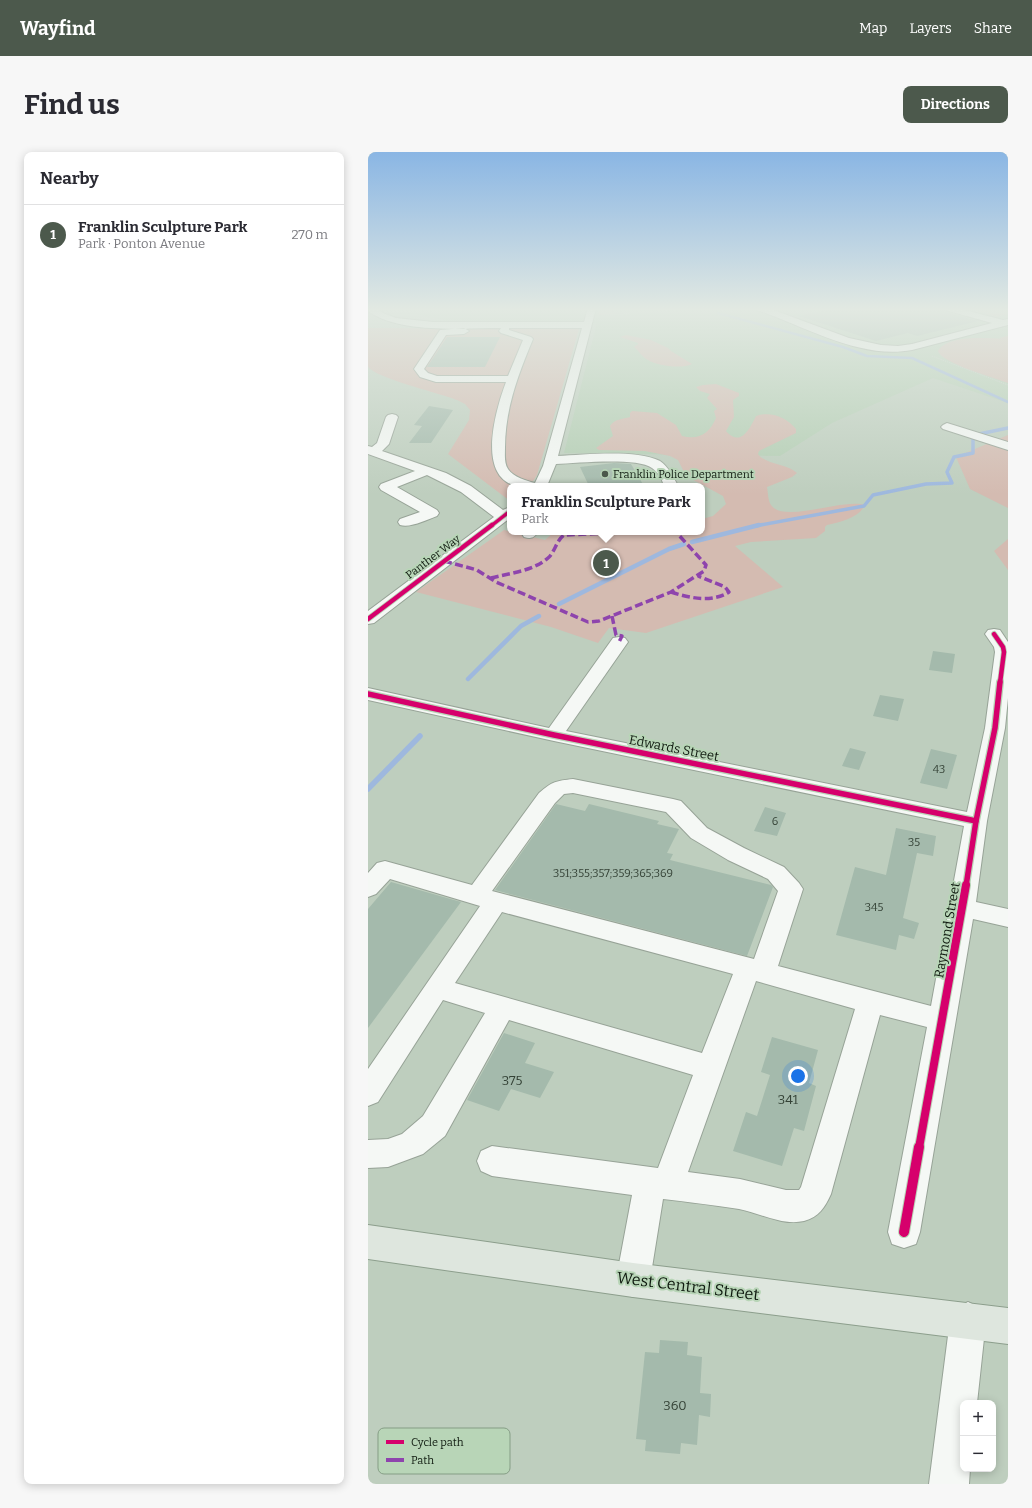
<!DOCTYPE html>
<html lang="en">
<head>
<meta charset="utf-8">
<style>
	body { margin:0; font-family:Bitter,serif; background:#f7f7f7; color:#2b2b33 }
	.controls { position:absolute; right:12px; bottom:12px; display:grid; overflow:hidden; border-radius:8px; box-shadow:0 2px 10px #0003 }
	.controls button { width:36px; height:36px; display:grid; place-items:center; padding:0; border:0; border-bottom:1px solid #e1e1e2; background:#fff; color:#2b2b33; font:20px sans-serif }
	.you { position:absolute; left:430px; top:924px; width:14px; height:14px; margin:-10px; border:3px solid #fff; border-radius:50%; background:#1a73e8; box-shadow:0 0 0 6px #1a73e833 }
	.badge { display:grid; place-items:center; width:26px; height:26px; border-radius:50%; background:#4c594c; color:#fff; font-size:13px; font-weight:700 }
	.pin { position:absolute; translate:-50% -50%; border:2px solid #fff; box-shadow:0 1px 4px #0006 }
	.popup { position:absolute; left:139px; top:331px; width:198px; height:52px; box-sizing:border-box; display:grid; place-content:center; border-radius:8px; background:#fff; filter:drop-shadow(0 1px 3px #0005); font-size:13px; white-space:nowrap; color:#7c7c81 }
	.popup b { font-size:15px; color:#2b2b33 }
	.popup::after { content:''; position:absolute; left:50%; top:100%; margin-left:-8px; border:8px solid transparent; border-top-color:#fff }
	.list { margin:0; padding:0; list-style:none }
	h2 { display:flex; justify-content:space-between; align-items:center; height:52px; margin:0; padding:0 16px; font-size:17px }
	h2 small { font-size:13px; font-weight:400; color:#7c7c81 }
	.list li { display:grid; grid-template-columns:26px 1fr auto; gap:12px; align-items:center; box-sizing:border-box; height:60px; padding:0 16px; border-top:1px solid #e1e1e2 }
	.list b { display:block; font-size:15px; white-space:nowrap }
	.list p { margin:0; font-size:13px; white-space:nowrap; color:#7c7c81 }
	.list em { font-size:13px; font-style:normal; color:#7c7c81 }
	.map { position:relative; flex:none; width:640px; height:1332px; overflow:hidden; border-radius:8px }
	header { display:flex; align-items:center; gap:24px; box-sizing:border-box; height:56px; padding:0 20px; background:#4c594c; color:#fff }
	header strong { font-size:19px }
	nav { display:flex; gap:22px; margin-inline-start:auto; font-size:14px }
	.intro { display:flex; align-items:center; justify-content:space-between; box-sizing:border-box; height:96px; padding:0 24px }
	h1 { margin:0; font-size:28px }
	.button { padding:10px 18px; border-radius:8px; background:#4c594c; color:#fff; font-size:14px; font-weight:700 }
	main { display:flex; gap:24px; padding:0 24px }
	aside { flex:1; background:#fff; border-radius:8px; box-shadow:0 2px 10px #0003 }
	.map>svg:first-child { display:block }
</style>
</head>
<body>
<header>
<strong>Wayfind</strong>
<nav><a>Map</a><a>Layers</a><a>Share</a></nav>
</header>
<div class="intro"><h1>Find us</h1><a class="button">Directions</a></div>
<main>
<aside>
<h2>Nearby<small></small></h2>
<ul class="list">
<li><span class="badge">1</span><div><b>Franklin Sculpture Park</b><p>Park · Ponton Avenue</p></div><em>270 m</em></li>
</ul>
</aside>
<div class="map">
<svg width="640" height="1332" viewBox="0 0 640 1332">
	<rect width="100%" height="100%" fill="#becebe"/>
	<path fill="#b4ceb4" d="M34 156H640V251L565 226 464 271 412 304 196 301 229 171 84 170 52 163Z"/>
	<g fill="#d4bbb1">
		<path d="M235 156H242L248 162 328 156 230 163 232 158Z"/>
		<path d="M596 156H640V162L629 165Z"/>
		<path d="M0 176 211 177 169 323 162 334H142V349L80 302 101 268 102 258 97 252 89 248C75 242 3 225 0 214 0 203 0 188 0 176Z"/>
		<path d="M258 183 283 188 300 196 303 199 324 212C313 217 290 214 280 208 274 205 271 199 266 195L270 192V191L252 185Z"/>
		<path d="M640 184V231C627 226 573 211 570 199 579 183 618 186 634 187L631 186Z"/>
		<path d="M348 232 371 241V244L365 248 366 265 358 279C373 296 382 276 388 264 403 259 418 265 428 277V281L391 299 390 302C396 312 420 312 429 321L424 325 399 335C400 340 400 349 403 353 416 372 474 346 497 353 491 366 472 370 459 373L457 375V379L448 386 383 390 367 394 415 435 278 481 241 476 230 491 183 475 48 440 136 378 177 388 186 380H334V367L345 364 358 352 355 344 318 324 310 308 302 304 277 299 231 298 228 296 245 284 242 274C246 267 255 267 262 265V261L264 259 289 261 308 273 314 284C331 288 341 282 348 266L346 259 349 257 339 246 342 242 332 239 328 235 335 233Z"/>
		<path d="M640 283V356L602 337 588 305Z"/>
		<path d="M640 387V418L626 399Z"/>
	</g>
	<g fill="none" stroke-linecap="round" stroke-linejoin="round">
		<path stroke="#9eb8de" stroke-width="2.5" d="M350 161 475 195 499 204 544 206 640 250"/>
		<path stroke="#9eb8de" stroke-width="3.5" d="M387 374 496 354 505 343 558 332 584 331 579 320 586 305 605 301V285L611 282 640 276"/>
		<g stroke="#9eb8de" stroke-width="4.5">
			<path d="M324 390 391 373"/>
			<path d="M191 452 301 397 316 392"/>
			<path d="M100 527 153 474 171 464"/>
		</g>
		<path stroke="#9eb8de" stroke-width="5.5" d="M0 637 52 584"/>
	</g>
	<g fill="#a4baac">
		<path d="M468 156H563L610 169 549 184 540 181 508 189 431 164Z"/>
		<path d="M79 185H132L117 215H59Z"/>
		<path d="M61 254 85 258 63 291H41L54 274 46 273Z"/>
		<path d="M246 311 263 312 276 334H221L212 315Z"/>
		<path d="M565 499 587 502 584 521 561 518Z"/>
		<path d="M512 543 536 547 530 569 505 564Z"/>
		<path d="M482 596 498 600 491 618 474 614Z"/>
		<path d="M563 597 589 603 579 637 552 631Z"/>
		<path d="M188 652 217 659 221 652 291 669 289 672 311 677 299 701 305 702 302 708 403 733 405 735 379 804 127 738Z"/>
		<path d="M397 655 418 661 409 684 386 679Z"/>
		<path d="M528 676 568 684 565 704 549 701 535 766 551 771 546 787 531 783 528 798 468 783 487 715 518 723Z"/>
		<path d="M23 730 93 750 0 876V757Z"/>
		<path d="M136 881 167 891 157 911 186 920 172 946 143 937 131 959 99 948Z"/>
		<path d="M404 885 450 898 441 931 448 934 436 979 426 976 414 1014 365 999 378 960 389 964 402 923 393 920Z"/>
		<path d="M292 1188 320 1190 319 1203 334 1205 332 1241 343 1242 342 1265 331 1263 329 1293 313 1291 312 1302 277 1299 278 1288 268 1287 277 1200 291 1201Z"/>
	</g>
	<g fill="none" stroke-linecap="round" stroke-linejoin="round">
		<g stroke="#97a397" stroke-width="2">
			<g id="minor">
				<path d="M0 156H7L15 161 28 166 65 170H216L220 156H228L190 304C217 303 267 297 292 309 300 314 306 326 310 334H296C294 327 290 320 284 316 269 305 209 311 188 312L179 334C169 334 157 336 148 334 108 324 128 257 138 230H68L52 225 46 217 72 178 96 176 101 179 96 182 78 183 56 217 60 221 69 224H140L155 188 133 181 131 179 133 176C94 176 32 182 0 159ZM141 176H214L175 314 167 331C159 329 145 325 140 317 136 311 137 303 137 296 137 257 150 223 165 187L163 185 141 178Z"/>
				<path d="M388 156H400L481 186 513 193 530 194 544 192 624 171 577 158 576 156H589L635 168 640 167V173L544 198C493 208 436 174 389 158Z"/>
				<path d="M24 262 28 263 30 265 21 292 14 299 78 321 103 334 135 358 142 355V366L6 471 0 472V459L126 365 93 340 59 323 29 335 69 358 71 361 69 364C58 368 43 376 32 373L30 370 32 367 52 360 13 338 11 335 13 332 47 319 0 302V294L4 295 9 291 18 265 20 263Z"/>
				<path d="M579 271 640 290V298L575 277 573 275 575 273Z"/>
				<path d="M155 380H170C166 386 163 387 156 385L154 382Z"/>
				<path d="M626 477 632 478 640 490V546L637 576 619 669 608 750 640 757V775L605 767 552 1080 548 1092 536 1096 524 1092 520 1080 559 875 512 863 463 1042C457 1055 451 1065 436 1069 414 1074 392 1061 371 1057 346 1053 320 1050 295 1047L282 1128 277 1140 265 1145 253 1140 248 1128 264 1043 124 1024 113 1019 109 1009 113 999 124 994 290 1016 325 923 141 868 77 984 55 1002 20 1015 0 1016V988L20 987 34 982 55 964 117 861 75 848 10 950 0 954V917L112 754 22 727 8 742 0 745V721L9 711 17 709 104 733 171 641C185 629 188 629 205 627L305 647 313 649 339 676 376 696 416 715 431 731 435 737 410 814 563 854 596 674 186 589 0 548V536L181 576 245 486 251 485 257 486 260 490 198 579 599 660 617 576 627 500 626 495 617 482 620 478ZM205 641 298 660 323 686 360 708 400 727 410 739 386 807 124 739 187 651 196 642ZM134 760 365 822 334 901 87 831ZM388 829 487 857 433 1035 431 1038H418L372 1027 320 1020Z"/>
				<path d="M600 1150 612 1156 618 1168 609 1251H595V1317H602L601 1332H561L582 1168 588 1156Z"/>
			</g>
		</g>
		<g stroke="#8c9e8c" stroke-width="2">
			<path id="major" d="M0 1073 265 1111 640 1156V1192L265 1145 0 1107Z"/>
		</g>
		<g stroke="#ccd1cc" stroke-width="1" stroke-dasharray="1 1" stroke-linecap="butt">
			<path d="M236 163C284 161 330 152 378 162"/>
			<path d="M564 204 640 233"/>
		</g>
		<use href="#minor" fill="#f5f8f5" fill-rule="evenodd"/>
		<use href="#major" fill="#dee6de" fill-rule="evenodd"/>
		<g stroke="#8e44ad" stroke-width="3.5" stroke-dasharray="8 3.5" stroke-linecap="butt">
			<path d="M76 409 109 418 128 430 220 470 231 469 303 440 336 419 338 413 308 380"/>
			<path d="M123 426C142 421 165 419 180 406 187 400 188 389 196 383L267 380"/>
			<path d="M303 440C321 446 344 451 361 440L357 435 330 424"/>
			<path d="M244 464 248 483 254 484 251 490"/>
		</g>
		<g stroke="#b8d5b7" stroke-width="5">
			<path id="cycleway-far4" d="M123 374 142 359"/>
		</g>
		<g stroke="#b8d5b7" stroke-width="6">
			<g id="cycleway-far3">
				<path d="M0 467 124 373"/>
				<path d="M626 482 635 495 636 500 632 531"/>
			</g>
		</g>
		<g stroke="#b8d5b7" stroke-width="8">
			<g id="cycleway-far2">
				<path d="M0 542 186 583 608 669"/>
				<path d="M598 734 608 669 627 576 632 530"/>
			</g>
		</g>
		<g stroke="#b8d5b7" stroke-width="10">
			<path id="cycleway-far1" d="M551 996 598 733"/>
		</g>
		<g stroke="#b8d5b7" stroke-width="12">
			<path id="cycleway" d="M536 1080 551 995"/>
		</g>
		<use href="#cycleway-far4" stroke="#d6006c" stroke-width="3.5"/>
		<use href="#cycleway-far3" stroke="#d6006c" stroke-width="4.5"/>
		<use href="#cycleway-far2" stroke="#d6006c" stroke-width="5.5"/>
		<use href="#cycleway-far1" stroke="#d6006c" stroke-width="8"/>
		<use href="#cycleway" stroke="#d6006c" stroke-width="10"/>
	</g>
	<linearGradient id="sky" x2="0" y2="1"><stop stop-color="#8ab6e4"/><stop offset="0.46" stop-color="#e2e9e2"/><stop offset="1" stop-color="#e2e9e2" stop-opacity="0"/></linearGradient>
	<rect width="640" height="342" fill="url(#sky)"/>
	<circle fill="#4c594c" stroke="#b8d5b7" stroke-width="1.5" cx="237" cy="322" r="4"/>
	<g text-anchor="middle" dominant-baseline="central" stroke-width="4" stroke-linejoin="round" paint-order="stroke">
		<g font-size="11" fill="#0f1a0f" stroke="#b8d5b7" text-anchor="start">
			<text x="245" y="322">Franklin Police Department</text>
		</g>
		<g font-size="11" fill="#0f1a0f" stroke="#b8d5b7">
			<text transform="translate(65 405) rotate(-37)">Panther Way</text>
		</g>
		<g font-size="11" fill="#344236">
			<text x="571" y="617">43</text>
			<text x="407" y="669">6</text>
			<text x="546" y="690">35</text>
			<text x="245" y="721">351;355;357;359;365;369</text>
			<text x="506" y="755">345</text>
		</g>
		<g font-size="13" fill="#0f1a0f" stroke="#b8d5b7">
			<text transform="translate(306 596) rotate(11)">Edwards Street</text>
			<text transform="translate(579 778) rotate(-80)">Raymond Street</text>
		</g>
		<g font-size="13" fill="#344236">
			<text x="144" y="928">375</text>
			<text x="420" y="947">341</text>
			<text x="307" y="1253">360</text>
		</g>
		<g font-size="16" fill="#0f1a0f" stroke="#b8d5b7">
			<text transform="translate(320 1134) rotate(7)">West Central Street</text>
		</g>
	</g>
	<rect x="10" y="1276" width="132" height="46" rx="6" fill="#b8d5b7" stroke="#859d85" stroke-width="1"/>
	<rect x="18" y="1288" width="18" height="4" fill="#d6006c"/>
	<rect x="18" y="1306" width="18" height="4" fill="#8e44ad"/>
	<g font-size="11" fill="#0f1a0f">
		<text x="43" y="1294">Cycle path</text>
		<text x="43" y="1312">Path</text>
	</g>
</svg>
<div class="controls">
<button>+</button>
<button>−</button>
</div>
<div class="you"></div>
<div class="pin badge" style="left:238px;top:411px">1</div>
<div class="popup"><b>Franklin Sculpture Park</b>Park</div>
</div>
</main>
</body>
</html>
